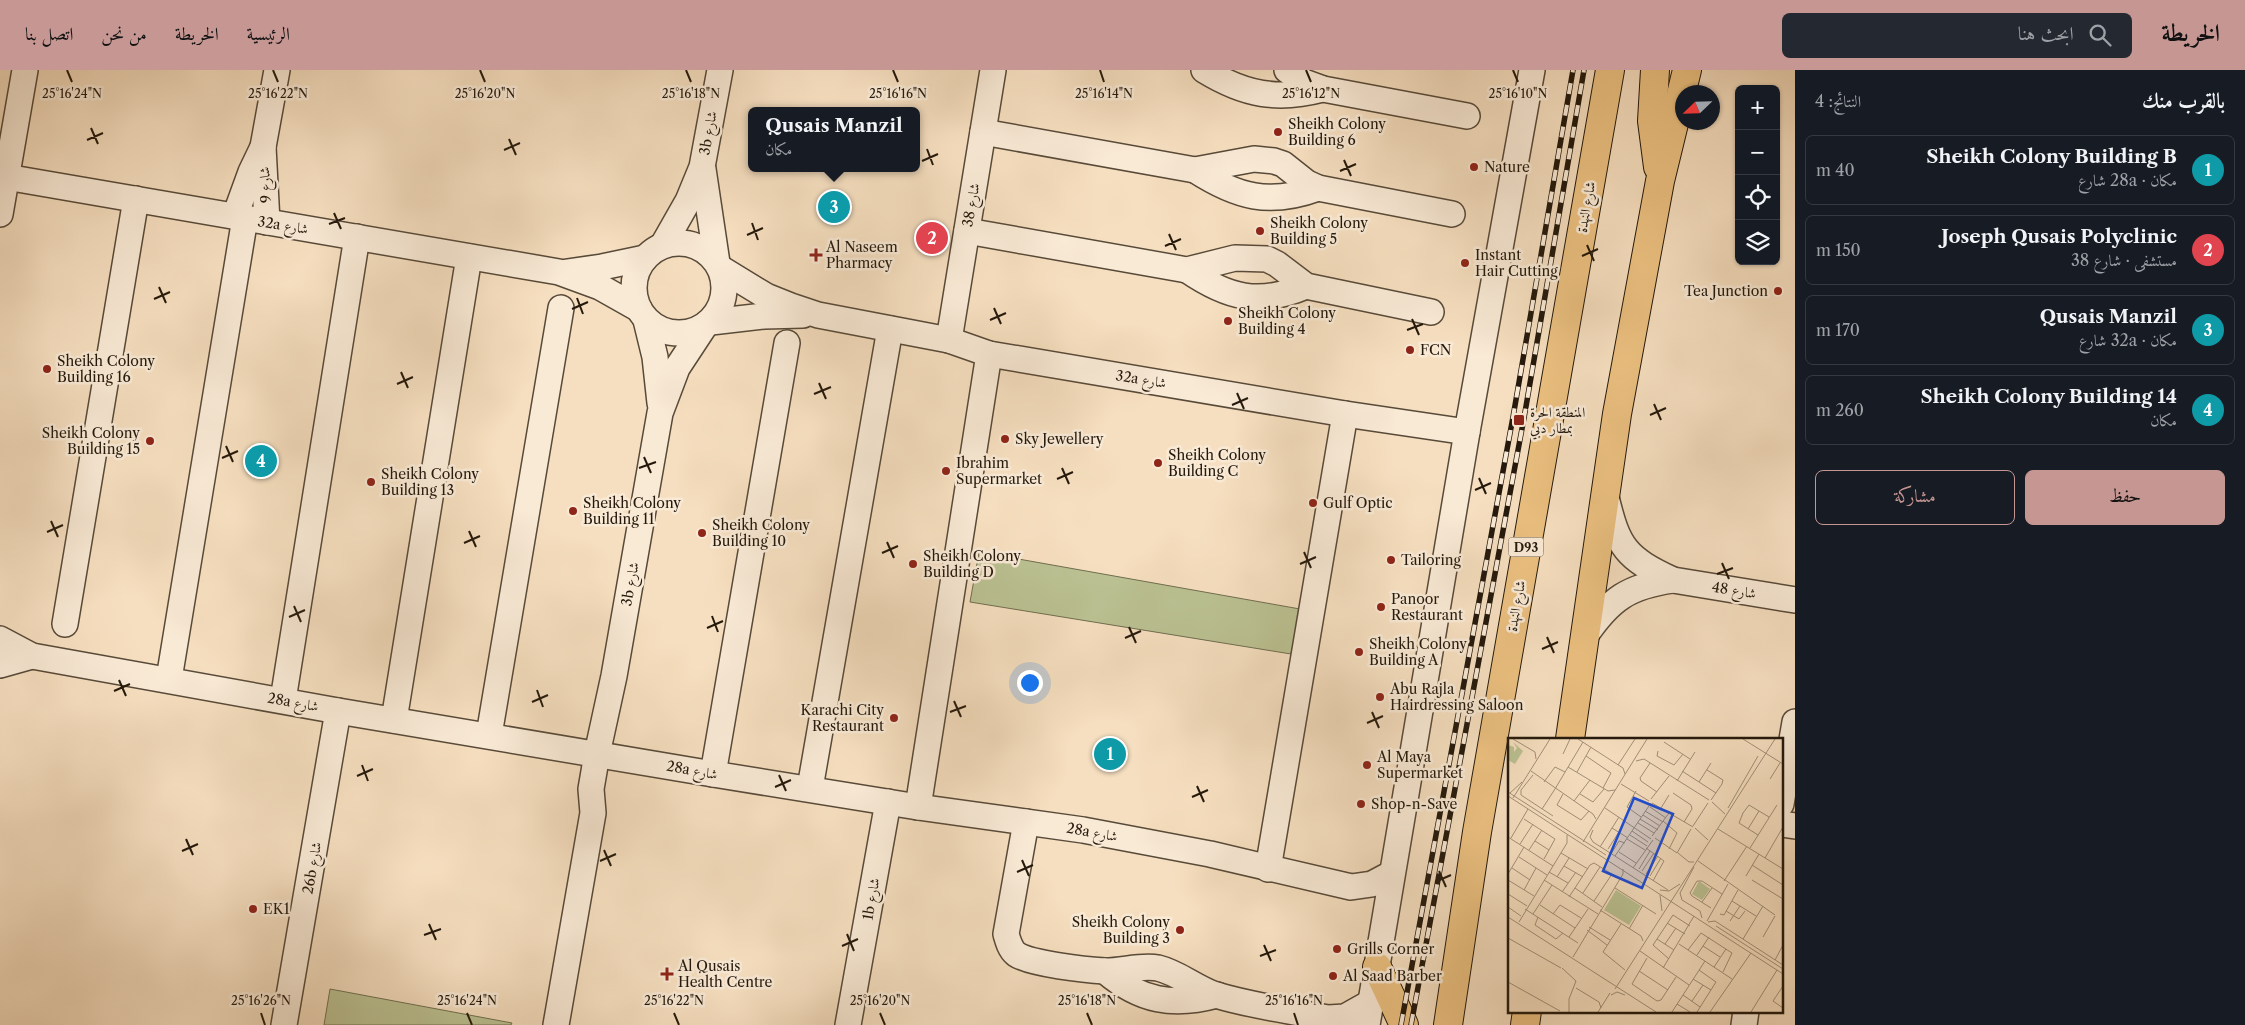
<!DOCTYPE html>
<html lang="ar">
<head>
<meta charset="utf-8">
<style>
	body { margin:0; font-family:"Libre Caslon Text",Amiri,serif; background:#242831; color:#f1f3f6; direction:rtl }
	.controls { position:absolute; right:15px; top:15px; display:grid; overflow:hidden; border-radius:8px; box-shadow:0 1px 4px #0004 }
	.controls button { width:45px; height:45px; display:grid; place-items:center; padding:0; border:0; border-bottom:1px solid #363941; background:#171b24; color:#f1f3f6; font:25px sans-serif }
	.compass { position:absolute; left:1675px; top:15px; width:45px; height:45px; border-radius:50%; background:#171b24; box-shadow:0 1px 4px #0004; rotate:247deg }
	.you { position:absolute; left:1029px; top:612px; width:18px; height:18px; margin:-12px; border:4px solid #fff; border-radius:50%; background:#1a73e8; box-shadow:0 0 0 8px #1a73e833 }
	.badge { display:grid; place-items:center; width:32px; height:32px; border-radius:50%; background:#c59692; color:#fff; font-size:16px; font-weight:700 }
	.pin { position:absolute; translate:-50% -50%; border:2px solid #fff; box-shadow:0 1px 5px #0006 }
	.popup { position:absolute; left:748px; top:37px; width:172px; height:65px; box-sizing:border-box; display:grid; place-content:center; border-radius:8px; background:#171b24; filter:drop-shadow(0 1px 4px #0005); font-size:16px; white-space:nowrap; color:#9ea1a6 }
	.popup b { font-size:19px; color:#f1f3f6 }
	.popup::after { content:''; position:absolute; left:50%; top:100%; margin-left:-10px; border:10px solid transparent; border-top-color:#171b24 }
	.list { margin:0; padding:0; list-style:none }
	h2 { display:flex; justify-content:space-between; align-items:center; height:65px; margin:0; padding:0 20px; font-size:21px }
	h2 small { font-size:16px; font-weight:400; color:#9ea1a6 }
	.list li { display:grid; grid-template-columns:32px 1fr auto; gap:15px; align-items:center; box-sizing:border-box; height:70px; margin:0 10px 10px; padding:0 10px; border:1px solid #363941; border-radius:8px }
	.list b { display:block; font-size:19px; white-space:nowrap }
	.list p { margin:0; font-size:16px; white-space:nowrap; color:#9ea1a6 }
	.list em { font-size:16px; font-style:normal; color:#9ea1a6 }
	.actions { display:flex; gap:10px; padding:15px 20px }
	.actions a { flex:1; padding:11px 0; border:1px solid #c59692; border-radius:8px; text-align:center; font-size:18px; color:#c59692 }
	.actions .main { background:#c59692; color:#111 }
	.icon { flex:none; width:28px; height:28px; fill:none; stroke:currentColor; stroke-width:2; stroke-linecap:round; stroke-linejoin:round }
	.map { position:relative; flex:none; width:1795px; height:955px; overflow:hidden; direction:ltr }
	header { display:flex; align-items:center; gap:30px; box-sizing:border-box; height:70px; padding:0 25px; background:#c59692; color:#111 }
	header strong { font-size:24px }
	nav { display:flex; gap:28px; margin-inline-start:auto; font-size:18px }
	.search { width:350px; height:45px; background:#242831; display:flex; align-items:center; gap:12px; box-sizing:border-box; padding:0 18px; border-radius:8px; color:#9ea1a6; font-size:19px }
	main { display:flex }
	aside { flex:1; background:#171b24 }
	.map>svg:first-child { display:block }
</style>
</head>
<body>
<header>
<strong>الخريطة</strong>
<div class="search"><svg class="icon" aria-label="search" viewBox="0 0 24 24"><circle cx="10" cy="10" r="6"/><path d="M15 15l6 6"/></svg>ابحث هنا</div>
<nav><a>الرئيسية</a><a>الخريطة</a><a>من نحن</a><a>اتصل بنا</a></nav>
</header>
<main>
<aside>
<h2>بالقرب منك<small>النتائج: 4</small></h2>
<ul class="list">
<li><span class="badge" style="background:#0f9aa8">1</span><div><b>Sheikh Colony Building B</b><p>مكان · 28a شارع</p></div><em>40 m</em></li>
<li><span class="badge" style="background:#e0444e">2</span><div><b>Joseph Qusais Polyclinic</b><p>مستشفى · شارع 38</p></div><em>150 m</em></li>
<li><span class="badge" style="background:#0f9aa8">3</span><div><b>Qusais Manzil</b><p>مكان · 32a شارع</p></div><em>170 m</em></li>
<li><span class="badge" style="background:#0f9aa8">4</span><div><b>Sheikh Colony Building 14</b><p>مكان</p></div><em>260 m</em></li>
</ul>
<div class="actions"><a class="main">حفظ</a><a>مشاركة</a></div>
</aside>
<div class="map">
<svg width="1795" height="955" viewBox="0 0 1795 955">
	<rect width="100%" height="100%" fill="#f6dfc0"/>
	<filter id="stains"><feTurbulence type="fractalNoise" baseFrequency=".004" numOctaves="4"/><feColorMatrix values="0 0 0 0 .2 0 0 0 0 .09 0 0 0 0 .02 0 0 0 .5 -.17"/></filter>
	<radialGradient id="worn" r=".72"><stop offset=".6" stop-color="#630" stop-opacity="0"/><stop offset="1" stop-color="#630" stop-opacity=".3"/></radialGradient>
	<g fill="#bbc293" stroke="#706e50">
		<path d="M979 482 1300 539 1291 584 970 532Z"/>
		<path d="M330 919 512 953 511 955H324Z"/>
	</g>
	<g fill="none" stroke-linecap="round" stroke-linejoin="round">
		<g stroke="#584a39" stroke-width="28">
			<g id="minor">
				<path d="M1204 0C1245 25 1277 31 1323 19"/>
				<path d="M1287 0 1304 12 1323 19 1467 46"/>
				<path d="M983 62 1195 100 1254 89 1274 91 1283 94 1307 113 1318 118 1452 144"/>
				<path d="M263 77 267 152"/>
				<path d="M703 99 717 193"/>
				<path d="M1195 100C1237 127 1269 136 1318 118"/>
				<path d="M6 107 559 202 600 217 639 239"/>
				<path d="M0 144 25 0"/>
				<path d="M235 146 251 102 263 77 277 0"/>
				<path d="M967 161 1187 200 1235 188 1267 189 1277 194 1306 216 1431 242"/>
				<circle cx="679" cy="218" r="45"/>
				<path d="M663 175 688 131 702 97 720 0"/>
				<path d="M720 198 766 226 791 236 818 245 949 270 989 284 1345 344 1467 362"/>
				<path d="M1187 200C1228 228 1259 236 1306 216"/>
				<path d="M567 202 602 197 645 188"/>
				<path d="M646 250 655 287 660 333"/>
				<path d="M711 252 764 246 803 245"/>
				<path d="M949 270 993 0"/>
				<path d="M1606 427C1618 478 1626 488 1673 510L1795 530"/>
				<path d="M65 554 136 129"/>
				<path d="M1585 566C1610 529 1629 516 1673 510"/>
				<path d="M0 569 32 586 338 641 713 704 918 737 1083 760 1210 784 1351 817 1372 814 1391 804"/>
				<path d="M0 595 32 586"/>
				<path d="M169 609 245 148"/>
				<path d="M283 630 357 167"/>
				<path d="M394 650 469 187"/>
				<path d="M489 665 561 238"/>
				<path d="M713 704 787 273"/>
				<path d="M810 718 890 259"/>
				<path d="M1781 734 1795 652"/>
				<path d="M918 737 989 284"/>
				<path d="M1026 752 1006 864C1008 871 1010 879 1016 884 1030 894 1087 900 1105 901 1123 901 1141 895 1158 898 1179 903 1195 918 1216 925 1252 936 1291 941 1328 948L1345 947 1370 933"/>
				<path d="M1781 754 1795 756"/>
				<path d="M1268 799 1345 344"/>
				<path d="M1105 901C1140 931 1173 937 1217 925"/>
				<path d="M284 955 338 641"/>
				<path d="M556 955 593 743 591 719 597 684 614 606 660 343 677 298 704 257"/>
				<path d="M848 955 888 732"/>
				<path d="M1367 955 1467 362 1532 0"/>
				<path d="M1744 955 1746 941"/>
			</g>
		</g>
		<g stroke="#24190c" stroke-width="30">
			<g id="primary">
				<path d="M1655 0 1652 51 1658 97"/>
				<path d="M1570 669 1617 344 1660 111 1687 0"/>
				<path d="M1377 897 1404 955"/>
				<path d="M1448 955 1477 762 1610 0"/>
				<path d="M1525 955 1527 941"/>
			</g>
		</g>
		<use href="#minor" stroke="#f9ead6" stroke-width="25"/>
		<use href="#primary" stroke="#ebc080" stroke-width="28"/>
		<g stroke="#24190c" stroke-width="5.5">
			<g id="rail">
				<path d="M1401 955 1513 347 1573 0"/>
				<path d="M1411 955 1524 348 1584 0"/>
			</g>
		</g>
		<use href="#rail" stroke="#f9ead6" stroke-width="4" stroke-dasharray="11" stroke-linecap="butt"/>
	</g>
	<path fill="none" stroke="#24190c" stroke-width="2" d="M67 0 72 12M273 0 278 12M480 0 485 12M686 0 691 12M893 0 898 12M1100 0 1104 12M1306 0 1311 12M1513 0 1518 12M91 58 98 74M509 69 516 85M87 70 103 63M927 79 933 95M504 80 520 73M1344 90 1351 106M922 91 938 84M1340 101 1356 94M334 143 341 159M752 153 758 170M329 154 345 148M1169 164 1176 180M747 165 763 158M1587 175 1594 191M1165 176 1181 169M1582 186 1598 179M159 217 166 233M577 228 583 244M154 229 170 222M994 238 1001 254M572 239 588 232M1412 249 1419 265M990 250 1006 243M1407 260 1423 254M401 302 408 318M819 313 826 329M397 314 413 307M1237 323 1244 339M814 324 831 317M1654 334 1661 350M1232 335 1248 328M1650 345 1666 338M226 376 233 392M644 387 651 403M222 388 238 381M639 398 656 392M1062 398 1069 414M1479 408 1486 424M1057 409 1073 402M1475 420 1491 413M51 451 58 467M469 461 476 477M47 462 63 455M887 472 894 488M464 473 480 466M1304 482 1311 498M882 483 898 476M1722 493 1729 509M1300 494 1316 487M1717 504 1733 498M294 536 301 552M712 546 718 562M289 547 305 540M1129 557 1136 573M707 558 723 551M1547 567 1554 583M1125 568 1141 561M1542 579 1558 572M119 610 126 626M537 620 543 637M114 621 130 614M954 631 961 647M532 632 548 625M950 642 966 636M1372 642 1379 658M1367 653 1383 646M362 695 368 711M779 705 786 721M357 706 373 699M1197 716 1204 732M775 717 791 710M1192 727 1208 720M186 769 193 785M604 780 611 796M182 781 198 774M1022 790 1029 806M600 791 616 784M1439 801 1446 817M1017 802 1033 795M1435 812 1451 805M429 854 436 870M847 864 854 881M424 865 441 859M1264 875 1271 891M842 876 858 869M1260 886 1276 880M261 943 265 955M467 943 472 955M674 943 679 955M880 943 885 955M1087 943 1092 955M1294 943 1298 955"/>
	<g fill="#8f2418" stroke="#f9ead6" stroke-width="2">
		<circle cx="1278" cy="62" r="5"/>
		<circle cx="1474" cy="97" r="5"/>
		<circle cx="1260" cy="161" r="5"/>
		<path d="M813.5 177.5h5v5h5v5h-5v5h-5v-5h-5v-5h5z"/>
		<circle cx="1465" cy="193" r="5"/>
		<circle cx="1778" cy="221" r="5"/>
		<circle cx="1228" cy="251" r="5"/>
		<circle cx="1410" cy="280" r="5"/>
		<circle cx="47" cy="299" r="5"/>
		<rect x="1513" y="344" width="12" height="12" rx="2.5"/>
		<circle cx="1005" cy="369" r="5"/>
		<circle cx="150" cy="371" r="5"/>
		<circle cx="1158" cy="393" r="5"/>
		<circle cx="946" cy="401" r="5"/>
		<circle cx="371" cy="412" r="5"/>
		<circle cx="1313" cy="433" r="5"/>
		<circle cx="573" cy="441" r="5"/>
		<circle cx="702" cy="463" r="5"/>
		<circle cx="1391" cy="490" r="5"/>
		<circle cx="913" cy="494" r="5"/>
		<circle cx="1381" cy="537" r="5"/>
		<circle cx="1359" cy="582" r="5"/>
		<circle cx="1380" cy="627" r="5"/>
		<circle cx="894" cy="648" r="5"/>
		<circle cx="1367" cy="695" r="5"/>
		<circle cx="1361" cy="734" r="5"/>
		<circle cx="253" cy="839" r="5"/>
		<circle cx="1180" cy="860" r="5"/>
		<circle cx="1337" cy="879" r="5"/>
		<path d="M664.5 896.5h5v5h5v5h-5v5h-5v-5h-5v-5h5z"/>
		<circle cx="1333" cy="906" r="5"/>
	</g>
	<g text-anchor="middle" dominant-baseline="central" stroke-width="5" stroke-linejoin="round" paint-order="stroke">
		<rect fill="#f9ead6" stroke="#645849" stroke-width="1" x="1508.5" y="467.5" width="35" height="19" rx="4"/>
		<g font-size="12" font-weight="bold" fill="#24190c">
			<text x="1526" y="477">D93</text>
		</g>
		<g font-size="14" fill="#24190c" stroke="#f9ead6" text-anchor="start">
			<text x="1288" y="54">Sheikh Colony<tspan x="1288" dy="16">Building 6</tspan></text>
			<text x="1484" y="97">Nature</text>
			<text x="1270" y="153">Sheikh Colony<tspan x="1270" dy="16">Building 5</tspan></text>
			<text x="826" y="177">Al Naseem<tspan x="826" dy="16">Pharmacy</tspan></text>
			<text x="1475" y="185">Instant<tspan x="1475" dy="16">Hair Cutting</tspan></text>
			<text x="1768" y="221" text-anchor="end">Tea Junction</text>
			<text x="1238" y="243">Sheikh Colony<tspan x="1238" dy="16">Building 4</tspan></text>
			<text x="1420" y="280">FCN</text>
			<text x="57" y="291">Sheikh Colony<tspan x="57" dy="16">Building 16</tspan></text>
			<text x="1530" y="342">المنطقة الحرة<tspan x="1530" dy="16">بمطار دبي</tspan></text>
			<text x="140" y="363" text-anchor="end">Sheikh Colony<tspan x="140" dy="16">Building 15</tspan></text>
			<text x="1015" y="369">Sky Jewellery</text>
			<text x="1168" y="385">Sheikh Colony<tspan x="1168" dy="16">Building C</tspan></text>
			<text x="956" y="393">Ibrahim<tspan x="956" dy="16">Supermarket</tspan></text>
			<text x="381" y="404">Sheikh Colony<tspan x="381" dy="16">Building 13</tspan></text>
			<text x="583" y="433">Sheikh Colony<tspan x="583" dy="16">Building 11</tspan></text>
			<text x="1323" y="433">Gulf Optic</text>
			<text x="712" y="455">Sheikh Colony<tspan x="712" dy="16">Building 10</tspan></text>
			<text x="923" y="486">Sheikh Colony<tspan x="923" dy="16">Building D</tspan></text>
			<text x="1401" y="490">Tailoring</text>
			<text x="1391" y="529">Panoor<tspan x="1391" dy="16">Restaurant</tspan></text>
			<text x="1369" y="574">Sheikh Colony<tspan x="1369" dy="16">Building A</tspan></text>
			<text x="1390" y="619">Abu Rajla<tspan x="1390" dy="16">Hairdressing Saloon</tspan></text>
			<text x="884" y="640" text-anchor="end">Karachi City<tspan x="884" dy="16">Restaurant</tspan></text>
			<text x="1377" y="687">Al Maya<tspan x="1377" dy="16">Supermarket</tspan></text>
			<text x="1371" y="734">Shop-n-Save</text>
			<text x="263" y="839">EK1</text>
			<text x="1170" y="852" text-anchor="end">Sheikh Colony<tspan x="1170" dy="16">Building 3</tspan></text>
			<text x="1347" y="879">Grills Corner</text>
			<text x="678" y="896">Al Qusais<tspan x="678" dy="16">Health Centre</tspan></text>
			<text x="1343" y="906">Al Saad Barber</text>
		</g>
		<g font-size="14" fill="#24190c" stroke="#f9ead6">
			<text transform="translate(708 63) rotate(-80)">3b شارع</text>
			<text transform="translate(265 115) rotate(-93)">شارع 9</text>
			<text transform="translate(971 135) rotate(-80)">شارع 38</text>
			<text transform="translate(1586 137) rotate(-80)">شارع النهدة</text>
			<text transform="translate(283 155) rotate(9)">32a شارع</text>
			<text transform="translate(1141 309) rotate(9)">32a شارع</text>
			<text transform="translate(630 514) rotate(-80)">3b شارع</text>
			<text transform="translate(1734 520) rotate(9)">شارع 48</text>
			<text transform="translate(1516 536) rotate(-80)">شارع النهدة</text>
			<text transform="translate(293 632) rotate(10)">28a شارع</text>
			<text transform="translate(692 700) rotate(10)">28a شارع</text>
			<text transform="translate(1092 762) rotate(10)">28a شارع</text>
			<text transform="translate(312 798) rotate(-80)">26b شارع</text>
			<text transform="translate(871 829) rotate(-80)">1b شارع</text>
		</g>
	</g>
	<g transform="translate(1508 668)">
		<rect width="275" height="275" fill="#f6dfc0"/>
		<path d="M5 4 15 13 7 26 0 22V7L6 9V14L9 10ZM191 143 202 151 194 162 184 156ZM108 152 133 168 121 187 96 172Z" fill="#bbc293"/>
		<path fill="none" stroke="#a29078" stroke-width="1" d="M5 1 27 14 28 21M70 1 115 30 117 36M235 1 275 26M156 4 182 21M150 13 149 18 166 27 175 16M55 16 62 1M78 18 103 35 95 50M128 23 136 21 201 62M110 27 127 1M60 29 100 53 107 52M199 32 215 42 214 46M23 33 85 76 88 81M174 33 208 55M69 34 83 9M25 37 13 52V57L45 78M262 41 272 25M133 43 132 40 142 25M133 43 149 54M169 43 187 14M36 44 47 29 57 34M191 44 203 25M113 46 141 63M47 51 75 4M128 53 119 69 133 79M0 54 98 117M2 55 14 44M165 55 183 67 184 71M55 56 49 67 73 82 81 73M72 56 85 64 96 51M0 58 275 236M5 60 42 1M143 61 161 38M203 62 214 46M66 63 82 42M204 64 217 76M144 65 185 89M142 69 158 80M97 70 143 101M153 70 161 57M220 70 250 18M34 71 47 51M137 73 155 84M135 77 152 88M16 81 47 101 36 121M132 81 150 92M155 83 169 95 161 111M176 84 184 71M130 85 146 95M185 88 200 65M104 90 120 100M187 90 200 102M210 91 275 131M240 91 251 73M85 92 82 99 85 104 160 152M124 93 140 104M122 97 139 108M250 97 231 85 235 75 241 67 261 79M144 98 161 75M0 99 45 128M3 100 20 71M147 100 169 115 183 91M119 101 137 112M27 103 41 112M75 104 139 1M12 106 25 86M92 109 111 79M138 110 156 123 145 143M242 110 269 67M100 111 111 94M21 112 34 92M111 114 128 125M53 115 80 131M170 115 181 124H186M103 116 111 103 117 105M107 118 143 65M11 119 39 137M257 120 275 89M190 123 267 177M82 127 86 125 112 141M244 127 275 147M56 128 75 139M186 129 172 155 174 162 192 173 194 180M4 130 22 142M125 130 145 102M131 131 142 113M134 133 146 115M41 134 60 145M0 136 16 109M138 136 150 118M142 138 153 120M238 138 251 116M49 139 61 120M0 142 26 158M36 142 90 176M244 142 275 161M194 143 214 156M216 143 239 108M67 150 94 169M107 150 148 176M16 152 28 130M152 152 161 153 172 146M54 154 68 134M75 155 92 129M0 156 19 168M152 157 154 173M184 158 182 155 189 143H194M184 158 203 170M61 159 82 127M86 163 104 136M224 163 248 178M194 164 204 150M32 167 67 190M0 169 13 178M17 171 70 205M92 172 133 198 135 203M218 173 231 181 237 173M25 176 44 147M45 176 52 167 73 180M212 176 216 177 230 152M0 179 148 274M30 179 27 187 48 201 55 195M199 183 220 146M222 183 232 168M11 184 59 105V97M200 184 207 183 275 227M159 185 177 196M113 186 95 214 117 232M208 188 275 231M81 189 102 202M121 191 135 167M79 192 99 207M61 199 80 171M255 199 267 178M0 200 53 230M149 201 166 212M235 201 255 168M157 206 168 190M171 206 224 241M195 208 212 219M180 212 193 195 224 215 215 234M132 213 181 247M189 217 201 199M65 219 115 136V131M139 220 124 246 149 263 153 262 168 239M161 221 145 207 165 177 182 188M267 222 275 207M206 229 218 211M54 230 68 243 61 261V274M155 230 186 178M131 233 160 252M185 241 203 252M0 244 52 273M275 248 265 263 275 270M68 250 91 264 93 270M107 251 267 1M103 257 109 254 117 257M175 257 192 269M184 263 195 247M169 266 182 274M90 274 102 255M164 274 197 223M189 274 208 244 191 232M202 274 243 215M243 274 269 232"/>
		<path fill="#1d4ed8" fill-opacity="0.15" stroke="#1d4ed8" stroke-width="2.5" d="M126 60 165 76 134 150 95 133Z"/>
		<rect width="275" height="275" fill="none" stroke="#24190c" stroke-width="2.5"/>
	</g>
	<g font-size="12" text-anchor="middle" fill="#24190c" stroke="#f9ead6" stroke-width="5" stroke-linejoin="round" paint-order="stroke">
		<text x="72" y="28">25°16'24"N</text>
		<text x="278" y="28">25°16'22"N</text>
		<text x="485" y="28">25°16'20"N</text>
		<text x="691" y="28">25°16'18"N</text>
		<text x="898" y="28">25°16'16"N</text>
		<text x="1104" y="28">25°16'14"N</text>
		<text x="1311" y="28">25°16'12"N</text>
		<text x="1518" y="28">25°16'10"N</text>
		<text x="261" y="935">25°16'26"N</text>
		<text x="467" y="935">25°16'24"N</text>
		<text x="674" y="935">25°16'22"N</text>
		<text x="880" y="935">25°16'20"N</text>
		<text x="1087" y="935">25°16'18"N</text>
		<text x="1294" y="935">25°16'16"N</text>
	</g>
	<rect width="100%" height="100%" filter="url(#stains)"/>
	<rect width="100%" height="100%" fill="url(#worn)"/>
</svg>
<div class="controls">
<button>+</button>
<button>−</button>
<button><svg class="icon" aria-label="locate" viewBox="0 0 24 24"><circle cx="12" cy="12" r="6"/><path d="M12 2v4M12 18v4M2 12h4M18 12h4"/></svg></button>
<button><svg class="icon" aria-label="layers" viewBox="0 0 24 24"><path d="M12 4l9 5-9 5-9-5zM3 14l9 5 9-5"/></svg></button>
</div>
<svg class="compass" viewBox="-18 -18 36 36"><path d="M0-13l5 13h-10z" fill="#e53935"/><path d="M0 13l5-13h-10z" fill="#9ea1a6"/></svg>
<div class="you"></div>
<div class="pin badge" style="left:1110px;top:684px;background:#0f9aa8">1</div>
<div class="pin badge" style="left:932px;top:168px;background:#e0444e">2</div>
<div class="pin badge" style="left:834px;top:137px;background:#0f9aa8">3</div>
<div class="popup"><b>Qusais Manzil</b>مكان</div>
<div class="pin badge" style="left:261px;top:391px;background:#0f9aa8">4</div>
</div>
</main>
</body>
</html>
